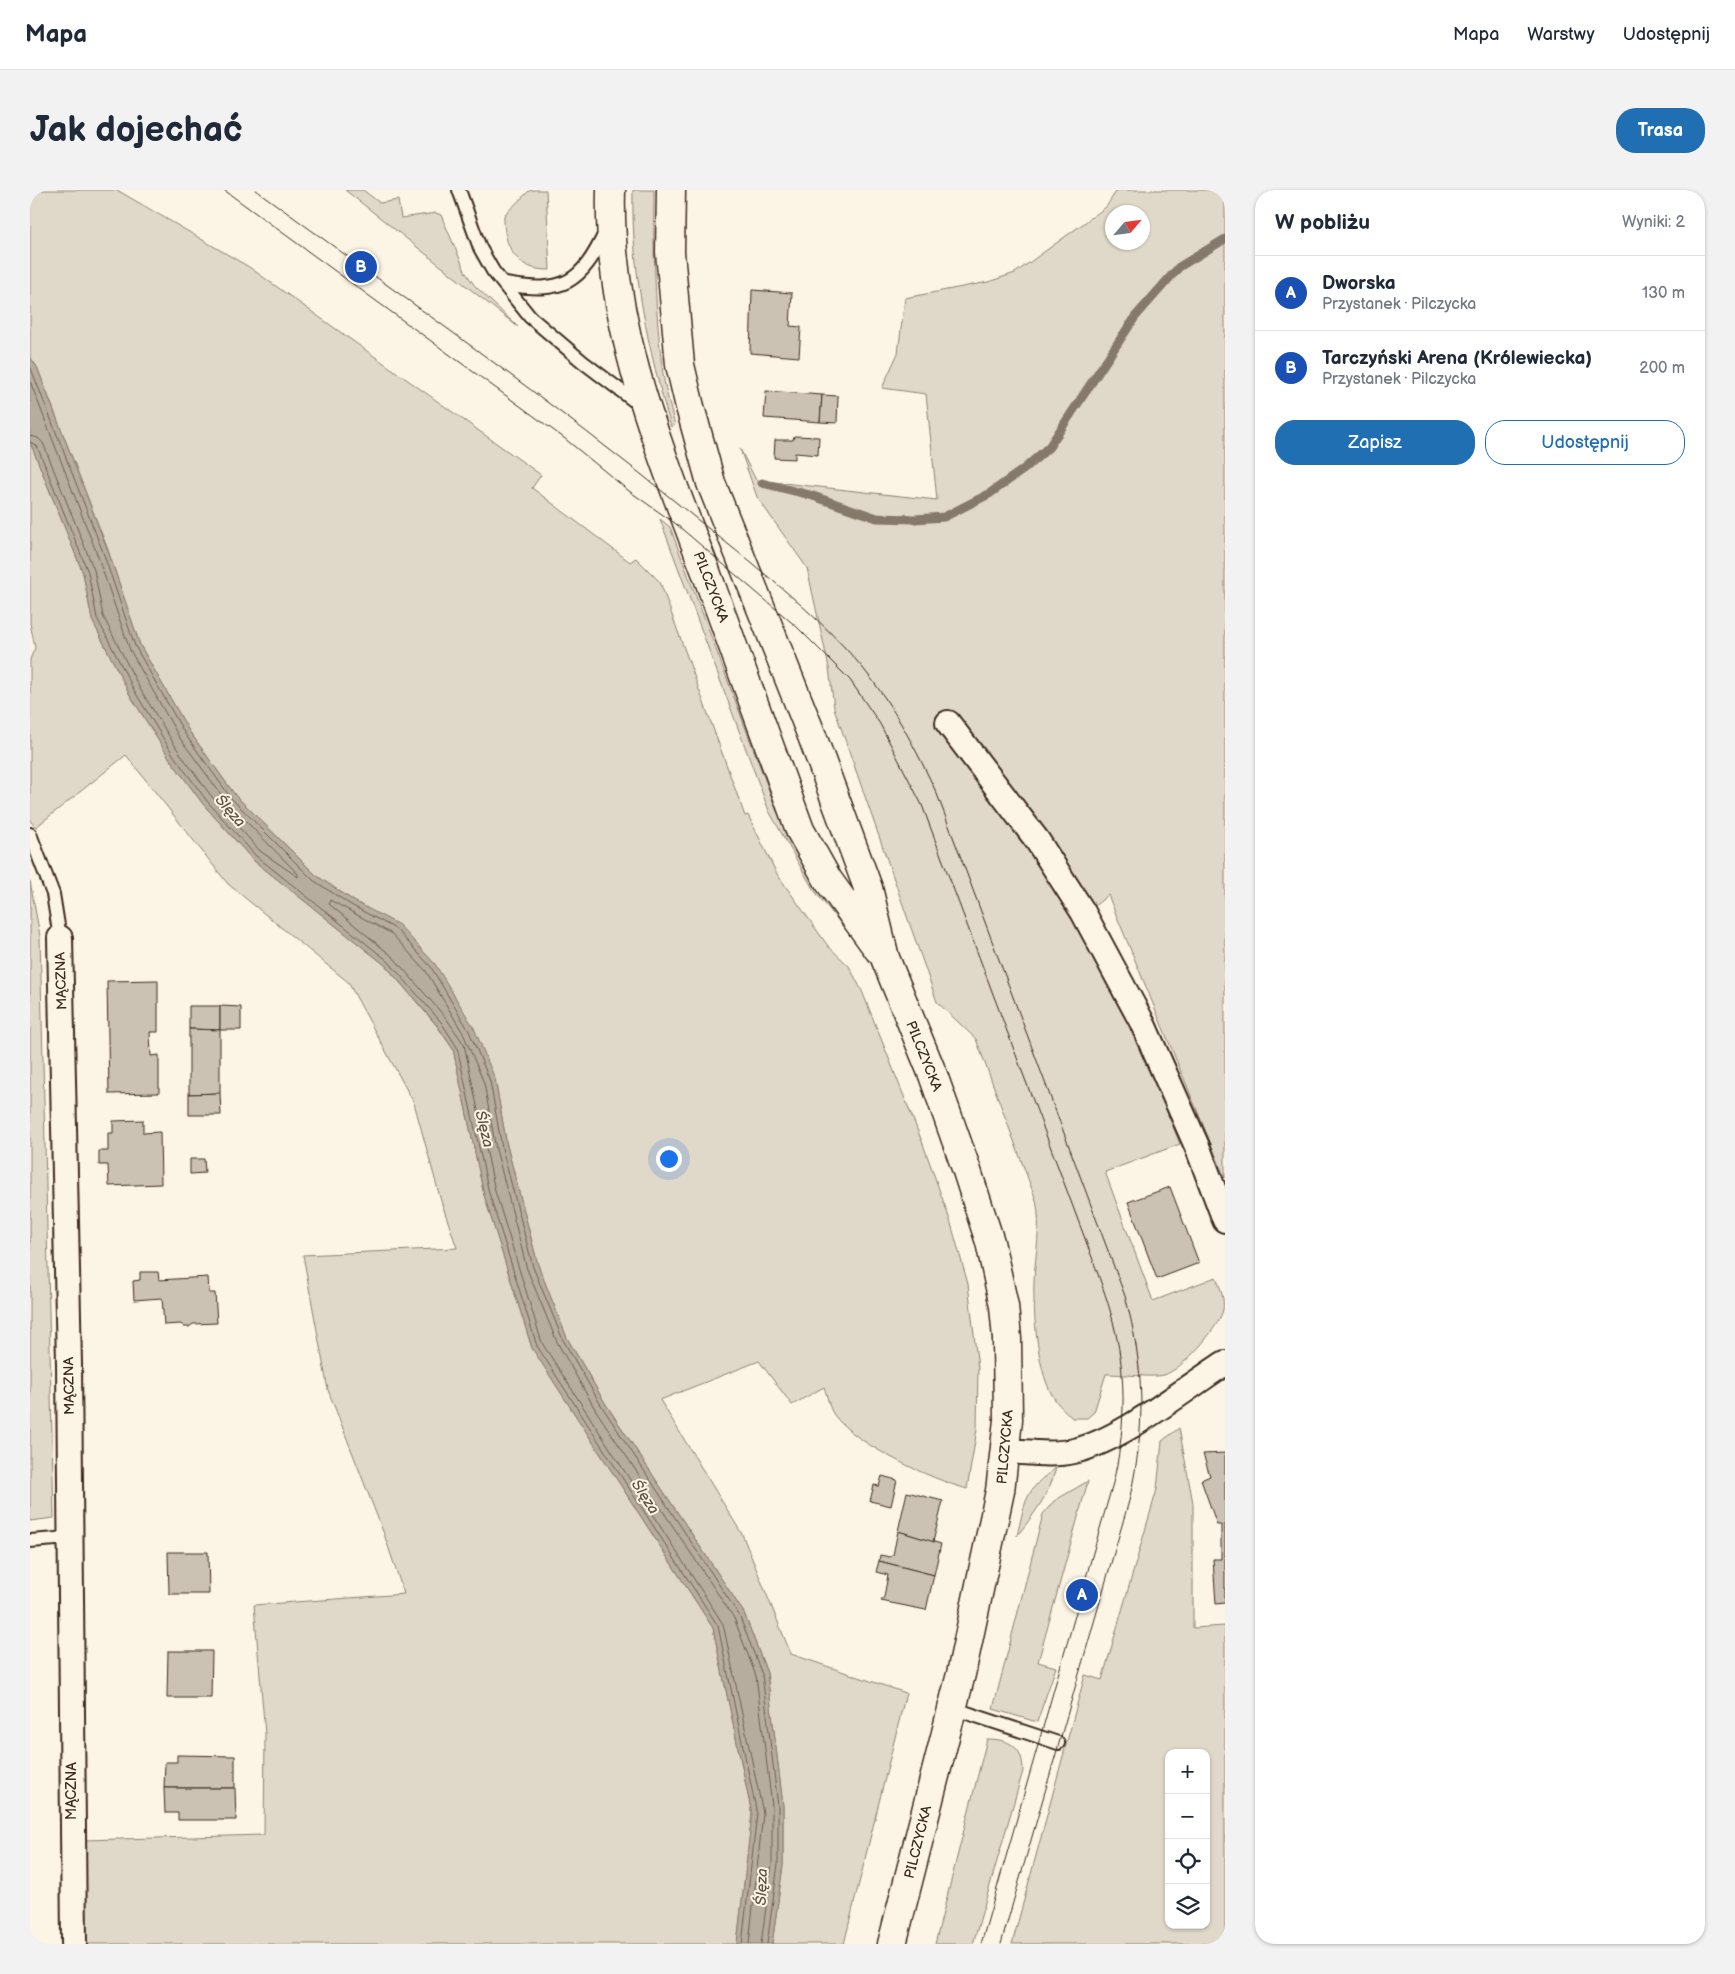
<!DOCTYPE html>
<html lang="pl">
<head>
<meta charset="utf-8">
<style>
	body { margin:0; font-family:"Balsamiq Sans",sans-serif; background:#f2f2f3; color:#1f2937 }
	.controls { position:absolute; right:15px; bottom:15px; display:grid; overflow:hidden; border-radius:10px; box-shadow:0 1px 4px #0004 }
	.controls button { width:45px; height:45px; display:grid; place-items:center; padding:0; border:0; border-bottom:1px solid #e0e1e3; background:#fff; color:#1f2937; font:25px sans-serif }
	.compass { position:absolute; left:1075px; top:15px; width:45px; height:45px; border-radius:50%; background:#fff; box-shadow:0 1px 4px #0004; rotate:62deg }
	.you { position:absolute; left:638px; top:968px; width:18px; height:18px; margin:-12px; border:4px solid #fff; border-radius:50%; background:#1a73e8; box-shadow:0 0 0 8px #1a73e833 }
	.badge { display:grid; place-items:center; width:32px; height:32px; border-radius:50%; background:#1f6fb2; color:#fff; font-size:16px; font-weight:700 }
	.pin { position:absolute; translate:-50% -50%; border:2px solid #fff; box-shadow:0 1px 5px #0006 }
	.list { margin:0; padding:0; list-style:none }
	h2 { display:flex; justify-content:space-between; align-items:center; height:65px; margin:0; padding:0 20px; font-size:21px }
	h2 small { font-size:16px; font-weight:400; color:#747a83 }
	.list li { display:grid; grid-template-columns:32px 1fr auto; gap:15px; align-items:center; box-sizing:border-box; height:75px; padding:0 20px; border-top:1px solid #e0e1e3 }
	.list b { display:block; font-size:19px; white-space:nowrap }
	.list p { margin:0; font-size:16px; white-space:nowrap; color:#747a83 }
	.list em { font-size:16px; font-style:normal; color:#747a83 }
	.actions { display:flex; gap:10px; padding:15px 20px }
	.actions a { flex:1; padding:11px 0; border:1px solid #1f6fb2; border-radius:20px; text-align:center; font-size:18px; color:#1f6fb2 }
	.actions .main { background:#1f6fb2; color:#fff }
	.icon { flex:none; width:28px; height:28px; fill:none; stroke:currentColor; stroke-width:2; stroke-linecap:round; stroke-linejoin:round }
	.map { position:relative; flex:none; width:1195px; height:1754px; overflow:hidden; border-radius:20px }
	header { display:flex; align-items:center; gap:30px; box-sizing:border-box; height:70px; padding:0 25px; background:#fff; border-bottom:1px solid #e0e1e3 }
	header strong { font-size:24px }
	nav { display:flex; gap:28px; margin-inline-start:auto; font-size:18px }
	.intro { display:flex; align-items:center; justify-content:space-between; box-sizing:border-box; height:120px; padding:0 30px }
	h1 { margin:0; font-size:35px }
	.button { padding:12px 22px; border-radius:20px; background:#1f6fb2; color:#fff; font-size:18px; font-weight:700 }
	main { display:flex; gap:30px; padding:0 30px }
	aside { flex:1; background:#fff; border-radius:20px; box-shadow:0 1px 4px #0004 }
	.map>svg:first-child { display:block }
</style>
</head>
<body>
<header>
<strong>Mapa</strong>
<nav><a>Mapa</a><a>Warstwy</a><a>Udostępnij</a></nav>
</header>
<div class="intro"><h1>Jak dojechać</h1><a class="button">Trasa</a></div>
<main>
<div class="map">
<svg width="1195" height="1754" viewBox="0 0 1195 1754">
	<rect width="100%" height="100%" fill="#fcf5e5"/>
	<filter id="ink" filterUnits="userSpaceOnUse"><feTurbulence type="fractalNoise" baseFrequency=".02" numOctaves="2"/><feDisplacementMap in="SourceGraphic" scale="10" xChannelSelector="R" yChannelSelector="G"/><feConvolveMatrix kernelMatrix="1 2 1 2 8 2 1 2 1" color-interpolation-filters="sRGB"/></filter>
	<g filter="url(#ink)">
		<g fill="#e0d8c8" stroke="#8e8173" fill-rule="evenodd">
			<path d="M0 0H87L219 77 511 285 502 298 600 372 606 368 630 392 715 626 718 625 747 684 798 756 819 776 832 801 893 954 920 1030 938 1094 948 1178 947 1239 937 1299C901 1289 826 1255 804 1225 799 1218 797 1205 794 1197L762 1215 729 1171 630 1210 712 1344 761 1464 876 1503 814 1754H742L753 1675V1616L737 1483 714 1423 575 1213 537 1148 508 1075 477 956 465 889 324 711 287 686 205 605 159 541 110 455 78 360 7 177 0 167Z"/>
			<path d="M315 0H333L350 13 368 10 371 28 406 23 411 25 436 83 445 96 488 137Z"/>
			<path d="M500 0H516L520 80C486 81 473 56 474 25Z"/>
			<path d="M603 0H624C623 59 625 117 632 176 634 196 640 216 645 235L641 237C618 159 601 81 603 0Z"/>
			<path d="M1087 0H1195V988L1078 705 1061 719 1000 623 928 527 1002 653 1103 835 1150 954 1075 982 1123 1111 1186 1087C1190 1097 1195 1109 1193 1120 1188 1139 1153 1179 1134 1185 1123 1188 1090 1184 1076 1184L1064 1222 1057 1228H1042C1037 1222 1030 1217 1026 1211 1007 1187 1003 1121 1004 1091 1005 1063 1012 1038 1006 1010L946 849 907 812 804 518 799 478 777 378 727 307 710 259 726 290 907 310 896 204 852 198 868 163 875 108 958 92 985 83 1076 17ZM1082 22H1112V52H1082Z"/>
			<path d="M0 252 53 383 62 430 100 505 140 569 173 614 223 670 355 775 407 836 423 859 454 1005 502 1158 683 1438 722 1624 707 1754H50L53 1650 234 1645 235 1544 224 1415 374 1404 354 1344 298 1200 273 1065 427 1058 411 1011 384 913 318 792 198 694 96 565 6 637 0 631V469L5 458 0 433Z"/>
			<path d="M630 329 640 337 746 619 758 643 831 759 783 699 739 621Z"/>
			<path d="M0 691 10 746 24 1328 0 1331Z"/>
			<path d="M1149 1238 1163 1313V1438L1195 1436V1754H982L1055 1485 1072 1490 1127 1299 1132 1251ZM1139 1563H1176V1735H1139Z"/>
			<path d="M1026 1278C1019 1305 1004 1324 987 1346 995 1312 995 1299 1026 1278Z"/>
			<path d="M1058 1291 1008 1472 1026 1477 1007 1532 963 1519 1013 1324 1024 1311Z"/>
			<path d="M957 1549C980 1549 993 1557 993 1581L943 1754H905Z"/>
		</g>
		<path fill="#b7ad9e" stroke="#85796b" d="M0 167 7 177 78 361 110 455 159 541 205 605 287 686 324 711 369 735 405 774 444 838 465 889 477 956 508 1075 537 1148 575 1213 714 1423 737 1483 753 1616V1675L742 1754H707L722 1624 683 1438 502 1158 454 1005 423 859 407 835 355 775 223 670 173 614 140 569 100 505 62 430 53 383 0 252Z"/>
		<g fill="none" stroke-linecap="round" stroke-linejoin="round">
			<g stroke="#6d5e51" stroke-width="1">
				<path d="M0 176 73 362 105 456 155 544 201 608 283 690 321 715 366 739 401 777 439 841 460 891 472 958 503 1077 533 1150 571 1215 709 1425 732 1484 748 1616V1674L737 1754"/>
				<path d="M0 191 67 364 100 460 149 547 196 611 268 684V687L230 661 182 607 149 562 110 499 73 426 64 380 13 253 8 248 0 246"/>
				<path d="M0 252 7 256 58 382 67 428 105 502 144 566 177 611 226 666 358 771 411 832 427 857 459 1003 507 1156 688 1436 727 1624 712 1754"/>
				<path d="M719 1754 733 1623 693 1434 512 1153 465 1001 434 854 416 828 363 767 299 714 300 710 362 744 396 781 433 843 454 893 466 959 497 1079 527 1152 565 1219 704 1428 726 1486 742 1616V1674L731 1754"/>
			</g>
			<path stroke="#85796b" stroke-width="9" d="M732 293 780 305 847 328 885 329 914 327 959 304 994 279 1019 257 1105 127 1149 77 1195 49"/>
		</g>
		<g fill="#ccc2b3" stroke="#3b2a1e">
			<path d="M722 100 762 103 760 136 771 137 769 167 720 163Z"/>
			<path d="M736 201 792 205 790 232 734 228Z"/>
			<path d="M792 205 808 206 807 233 790 232Z"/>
			<path d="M764 246 789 247 788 265 765 263V269L744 268 745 250H763Z"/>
			<path d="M128 790V842H120L121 866 129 865V903L79 904 77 791Z"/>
			<path d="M159 816H190V840L159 839Z"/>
			<path d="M190 816 211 817V840H190Z"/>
			<path d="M159 839 190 840V903L159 904Z"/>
			<path d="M190 903 191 925H159V904Z"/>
			<path d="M113 930V943L130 942 131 994 79 996 78 975H69V961H78V943H83V931Z"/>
			<path d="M160 969H174L175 983 160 984Z"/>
			<path d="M1140 997 1169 1073 1127 1089 1098 1012Z"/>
			<path d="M110 1082H128L129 1090 178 1087 179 1103H185L187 1133 163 1134 159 1137H154L151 1134 134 1135 132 1108 104 1110 103 1091 110 1090Z"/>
			<path d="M1195 1263V1413L1186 1414 1183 1369H1191V1335H1187L1171 1290 1180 1286 1173 1264Z"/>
			<path d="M852 1286 867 1290 861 1316 840 1311 844 1295 849 1296Z"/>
			<path d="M877 1302 913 1311 903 1352 868 1341Z"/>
			<path d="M868 1341 911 1354 904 1385 849 1371 850 1365 860 1367 863 1365Z"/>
			<path d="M138 1362H178L179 1404H139Z"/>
			<path d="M849 1371 904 1385 896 1420 851 1411 854 1407 858 1385 846 1382Z"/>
			<path d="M138 1461H182L181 1508H137Z"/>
			<path d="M147 1565 205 1566V1598H134L135 1572H147Z"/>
			<path d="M134 1598H205L206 1630H148V1623H135Z"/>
		</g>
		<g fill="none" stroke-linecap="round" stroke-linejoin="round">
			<g stroke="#3b2a1e" stroke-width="16">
				<g id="lane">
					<path d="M429 0 450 58 463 81 500 127 553 172 611 216"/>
					<path d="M475 94C533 104 551 94 576 41"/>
					<path d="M0 644 23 704 30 748"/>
					<path d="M0 1351 40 1348"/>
					<path d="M922 1518 1028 1553"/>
				</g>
			</g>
			<g stroke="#3b2a1e" stroke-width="28">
				<g id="street">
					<path d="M918 533 1007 650 1053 722 1112 832 1169 961 1195 1030"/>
					<path d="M30 748 39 1174 44 1754"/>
					<path d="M976 1261C997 1262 1023 1266 1044 1261 1092 1250 1153 1200 1195 1173"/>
				</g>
			</g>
			<g stroke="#3b2a1e" stroke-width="31">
				<g id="secondary">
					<path d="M581 0C577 135 629 258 676 382 708 468 739 554 770 640L798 690 848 759"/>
					<path d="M641 0 640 62 650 175 660 217 681 293 782 546 838 698 855 768 903 885 936 978 960 1052 974 1116 977 1149 978 1230 970 1301 931 1484 862 1754"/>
				</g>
			</g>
			<use href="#lane" stroke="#fcf5e5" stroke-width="12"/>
			<use href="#street" stroke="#fcf5e5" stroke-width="24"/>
			<use href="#secondary" stroke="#fcf5e5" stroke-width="28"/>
			<g stroke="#3b2a1e" stroke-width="1">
				<path d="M194 0 534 248 599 301 646 334 767 437 820 490 850 534 892 615 1063 1070C1071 1093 1080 1116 1085 1140 1097 1189 1095 1244 1083 1293L951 1754"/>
				<path d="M226 0C372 107 523 211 663 326 721 373 784 420 832 477 864 516 886 559 907 604L1095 1106C1115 1179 1116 1237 1099 1311L971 1754"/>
			</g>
		</g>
	</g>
	<g text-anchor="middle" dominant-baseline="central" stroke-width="4" stroke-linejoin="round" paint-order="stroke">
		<g font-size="14" fill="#3b2a1e" stroke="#fcf5e5">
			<text transform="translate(681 397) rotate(69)">PILCZYCKA</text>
			<text transform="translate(31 791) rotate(-92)">MĄCZNA</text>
			<text transform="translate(894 866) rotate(68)">PILCZYCKA</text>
			<text transform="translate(39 1196) rotate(-91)">MĄCZNA</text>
			<text transform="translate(975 1257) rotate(-85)">PILCZYCKA</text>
			<text transform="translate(41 1601) rotate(-90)">MĄCZNA</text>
			<text transform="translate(888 1652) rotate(-76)">PILCZYCKA</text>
		</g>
		<g font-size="15" font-style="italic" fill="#605144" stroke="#fcf5e5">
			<text transform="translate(200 621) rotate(49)">Ślęza</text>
			<text transform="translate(454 939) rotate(76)">Ślęza</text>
			<text transform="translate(615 1307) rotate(57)">Ślęza</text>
			<text transform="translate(732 1697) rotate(-88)">Ślęza</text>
		</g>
	</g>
</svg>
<div class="controls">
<button>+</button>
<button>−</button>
<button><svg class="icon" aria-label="locate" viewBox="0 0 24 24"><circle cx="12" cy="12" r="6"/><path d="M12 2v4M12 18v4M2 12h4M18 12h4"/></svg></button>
<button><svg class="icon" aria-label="layers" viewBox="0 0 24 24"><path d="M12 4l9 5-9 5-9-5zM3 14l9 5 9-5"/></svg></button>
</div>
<svg class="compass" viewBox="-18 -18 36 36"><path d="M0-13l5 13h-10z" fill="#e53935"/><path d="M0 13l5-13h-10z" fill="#747a83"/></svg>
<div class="you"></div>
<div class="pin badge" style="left:1052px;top:1405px;background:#1a4fb4">A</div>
<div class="pin badge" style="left:331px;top:77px;background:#1a4fb4">B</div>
</div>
<aside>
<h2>W pobliżu<small>Wyniki: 2</small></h2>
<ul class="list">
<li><span class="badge" style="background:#1a4fb4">A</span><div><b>Dworska</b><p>Przystanek · Pilczycka</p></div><em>130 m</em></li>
<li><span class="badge" style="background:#1a4fb4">B</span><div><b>Tarczyński Arena (Królewiecka)</b><p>Przystanek · Pilczycka</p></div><em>200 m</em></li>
</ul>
<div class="actions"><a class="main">Zapisz</a><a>Udostępnij</a></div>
</aside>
</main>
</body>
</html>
